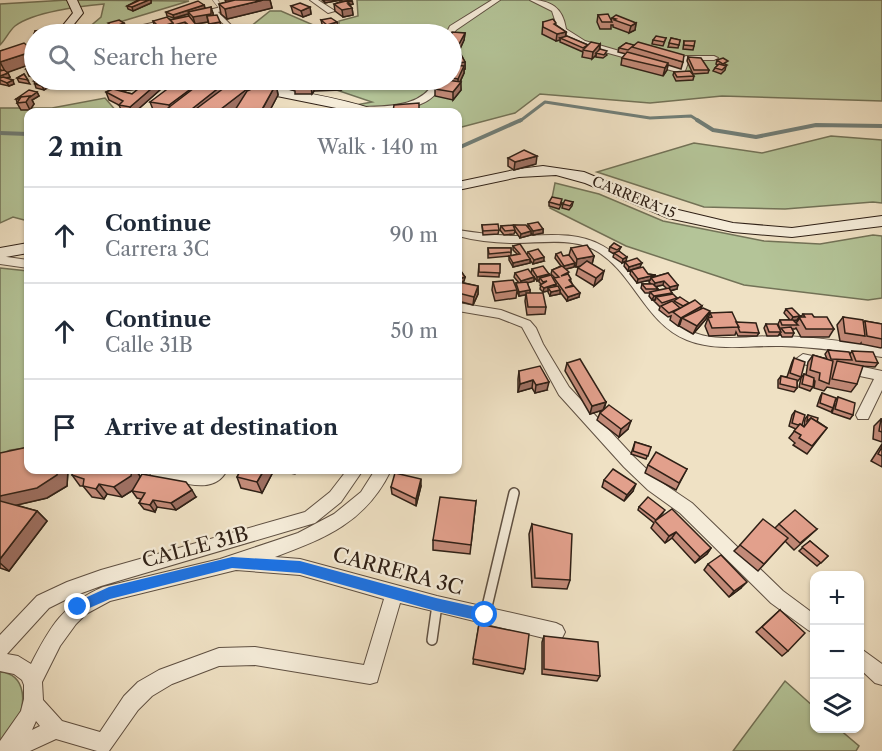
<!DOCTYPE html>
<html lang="en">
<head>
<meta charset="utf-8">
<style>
	body { margin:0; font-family:"Libre Caslon Text",serif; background:#f6f6f7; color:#1f2937 }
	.controls { position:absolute; right:18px; bottom:18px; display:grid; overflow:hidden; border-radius:12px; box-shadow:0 2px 4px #0004 }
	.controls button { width:54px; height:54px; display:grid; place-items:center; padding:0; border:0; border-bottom:2px solid #e0e1e3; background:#fff; color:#1f2937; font:30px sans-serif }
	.stop { position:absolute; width:18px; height:18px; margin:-14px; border:4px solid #1a73e8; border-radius:50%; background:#fff }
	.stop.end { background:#1a73e8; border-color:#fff; box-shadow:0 2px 6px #0008 }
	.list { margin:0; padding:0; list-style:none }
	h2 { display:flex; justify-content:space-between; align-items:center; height:78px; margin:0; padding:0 24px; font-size:26px }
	h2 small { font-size:20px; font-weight:400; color:#747a83 }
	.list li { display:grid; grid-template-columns:39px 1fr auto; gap:18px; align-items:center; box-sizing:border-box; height:96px; padding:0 24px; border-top:2px solid #e0e1e3 }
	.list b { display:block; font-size:22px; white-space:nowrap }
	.list p { margin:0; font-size:20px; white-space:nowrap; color:#747a83 }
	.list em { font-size:20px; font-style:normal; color:#747a83 }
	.icon { flex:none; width:33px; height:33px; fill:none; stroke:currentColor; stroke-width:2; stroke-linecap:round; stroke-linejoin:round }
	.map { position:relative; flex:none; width:882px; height:751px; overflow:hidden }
	.search { position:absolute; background:#fff; box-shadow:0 2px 4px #0004; left:24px; top:24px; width:438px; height:66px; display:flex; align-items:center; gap:15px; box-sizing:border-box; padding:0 21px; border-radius:33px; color:#747a83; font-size:22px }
	.panel { position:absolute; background:#fff; box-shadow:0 2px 4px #0004; left:24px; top:108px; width:438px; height:366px; border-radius:12px }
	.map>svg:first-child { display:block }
</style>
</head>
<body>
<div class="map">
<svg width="882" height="751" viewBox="0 0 882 751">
	<rect width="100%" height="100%" fill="#efe1c4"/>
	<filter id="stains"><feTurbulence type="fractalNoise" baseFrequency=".00333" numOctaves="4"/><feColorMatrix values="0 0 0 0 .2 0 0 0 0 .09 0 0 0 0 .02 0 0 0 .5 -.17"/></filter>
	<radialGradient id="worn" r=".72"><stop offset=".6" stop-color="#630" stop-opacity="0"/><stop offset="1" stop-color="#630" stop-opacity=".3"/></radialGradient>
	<g fill="#b4c498" stroke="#727257" stroke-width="1.5">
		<path d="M67 0 189 1 113 24 175 34H241L270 11H281L327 31 339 28V21L358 16 357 0H882V101L722 96 650 103 540 94 515 113 458 128V112H318L372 102 307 80H452V34H81L101 17 104 4C81 6 33 12 15 26 9 31 6 39 0 45V4Z"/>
		<path d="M105 98 117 112H28V221L13 217 0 223V108H52Z"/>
		<path d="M831 136 882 140V203L873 202 785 209 704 207 597 172 694 143 762 153Z"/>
		<path d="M555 183 599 194 663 221 764 241 820 244 873 235 882 236V298L868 300 744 285 626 246 550 208Z"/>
		<path d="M0 268 28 271V448L10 450 0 455Z"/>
		<path d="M0 672C27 674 27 706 15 724 11 730 5 736 0 742Z"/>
		<path d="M785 681 814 707V728L839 729 859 746 856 751H733Z"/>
	</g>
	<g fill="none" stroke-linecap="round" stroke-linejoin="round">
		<path stroke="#707e78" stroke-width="3" d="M520 121 545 102 650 118 691 116 699 121"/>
		<g stroke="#707e78" stroke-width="4">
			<path d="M697 120 713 130 756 137 816 125 882 126"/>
			<path d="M0 133 28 134"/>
			<path d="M458 148 521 120"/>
		</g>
		<g stroke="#5f5042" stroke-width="5">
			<path id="lane-far1" d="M215 0 222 9"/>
		</g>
		<g stroke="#5f5042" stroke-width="12">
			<g id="lane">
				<path d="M485 615 514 493"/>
				<path d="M432 640 437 605"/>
			</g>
		</g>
		<g stroke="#5f5042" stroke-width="2">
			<g id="street">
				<path d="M252 0H264L218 12 231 25 227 27 211 13 121 33 117 31Z"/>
				<path d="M310 0H318L335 11 328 13Z"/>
				<path d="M492 0H500L456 30 452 36 446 34 450 26Z"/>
				<path d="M530 0C550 0 563 7 566 29L585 41 678 68 682 58 686 56H714L718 58 714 60H689L685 71 681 73 579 45 559 32 552 11Z"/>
				<path d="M436 80H444C440 87 437 94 430 99 417 109 372 118 360 110L364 107C392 106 421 107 436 80Z"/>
				<path d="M458 230C476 233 494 235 513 236 542 236 575 230 603 246 641 267 653 317 695 333 721 343 754 335 782 336 815 337 849 342 882 347V357C849 352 816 347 782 346 751 345 717 352 687 340 644 323 633 270 593 249 570 238 541 243 516 243 496 243 477 241 458 236Z"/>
				<path d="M0 256 28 260V268L0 264Z"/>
				<path d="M458 303 501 310 530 321 536 328 543 344 569 387 634 457 658 480 692 503 783 591 814 614V633L808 630 771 603 680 513 648 490 624 467 559 395 522 327 499 318 458 311Z"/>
				<path d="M803 354 882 371V390L868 419H858L856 415 874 379 798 363 796 359Z"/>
				<path d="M148 470H187L205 473 211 470H227C214 497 179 481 156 477L151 475Z"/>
				<path d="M347 470H363L341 502 315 523 101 586 71 597 49 608 7 654 18 656 31 664C50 627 63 604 103 587L220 559 298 533 334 514 361 492 375 470H391C366 522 326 538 275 557L300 559 437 596 556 623 562 626 565 632 562 638 556 641 400 603 379 675 377 682 370 684 255 665 219 666 172 684 152 696 138 710 109 751H97L56 739 30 751H0V741L21 711 24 699V685L22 680 14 674 0 671V635L37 596 67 582 101 570 305 512 330 492ZM236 570 300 575 384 599 364 665 255 647 219 648 159 670 138 682 124 696 100 732 62 721 43 700 42 682 60 646 76 624 86 614 110 601ZM36 721 40 726 32 730Z"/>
				<path d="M860 648 882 664V685L875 683 860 669Z"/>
			</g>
		</g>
		<g stroke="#2f2016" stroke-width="2">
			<g id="secondary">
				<path d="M67 0H77L83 13 66 34H56L73 13Z"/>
				<path d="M154 80C173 78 194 81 214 82 268 86 321 93 373 109L374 112H356L267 94 184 88 156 83Z"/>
				<path d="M543 166 584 172 670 208 733 223 792 228 882 216V226L792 237 733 232 668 218 585 183 556 175 519 177 458 190V182L519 169Z"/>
				<path d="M28 243V253L0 258V248Z"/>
			</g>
		</g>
		<use href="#lane-far1" stroke="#f5ecd9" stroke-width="4"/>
		<use href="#lane" stroke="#f5ecd9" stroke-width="9"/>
		<use href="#street" fill="#f5ecd9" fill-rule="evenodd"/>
		<use href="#secondary" fill="#f5ecd9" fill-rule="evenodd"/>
	</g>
	<g fill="#c28a78" stroke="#2f2016" stroke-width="1.5" fill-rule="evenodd">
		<path d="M138 0H151V3L133 11 128 9 127 6Z"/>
		<path d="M225 0H270L272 8 227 19 221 14 219 4 226 2Z"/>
		<path d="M322 0H351L353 4 350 5V6L352 8 353 15 343 17 335 11 334 4 340 2V0L325 3Z"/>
		<path d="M204 5 205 8 213 13V15L222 29 211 31 208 22 196 24 198 29 192 31 186 26 175 29 176 30 161 34 155 28 153 21 170 20 189 16 188 14 174 18 167 16 166 12Z"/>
		<path d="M291 6 310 7 311 14 303 17 293 13Z"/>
		<path d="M598 15 611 21 612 18 636 23 635 30 629 33 613 27V25H611V29H600L597 22Z"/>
		<path d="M321 20 338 26 328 28 322 24Z"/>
		<path d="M543 22 556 25 566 32V36L588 45 600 44V49L607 55 603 58 596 57V55L592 59 582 57 583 52 560 42V40L556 41 542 34Z"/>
		<path d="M35 31H52L50 34H34V63L7 72 10 77 7 78 14 84 9 86 0 84V71H2L0 69V51L27 45 34 40 33 38Z"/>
		<path d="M465 33 464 40 459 51 465 62V69H464V73L460 82 461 90 453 100 435 96V89L444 80H452V34Z"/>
		<path d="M666 38 663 46 652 44 653 40Z"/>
		<path d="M671 38 680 40 678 48 668 47Z"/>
		<path d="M684 41 694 46 693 50 683 49Z"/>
		<path d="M626 43 683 62 681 69 668 65 667 70 663 76 621 65 622 58 626 54 618 52 619 48Z"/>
		<path d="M688 57 709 70 708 73 693 74 687 61Z"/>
		<path d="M717 60 727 65 725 66H726L725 70 721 74 713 71 715 68 718 65 716 64Z"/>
		<path d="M34 63V77L29 76 26 69Z"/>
		<path d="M674 72 694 76 693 80 676 81 673 75Z"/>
		<path d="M24 74 30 84 19 82 17 78Z"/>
		<path d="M36 80H45L50 81 52 85 44 90 36 88 34 81Z"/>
		<path d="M55 80H86L87 81 76 88 62 85 59 80Z"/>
		<path d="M92 80H152L153 81 164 80 165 84 161 88V89L135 112H122L119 105 109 100 106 92 111 90 109 82ZM138 89 132 94 121 91Z"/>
		<path d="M269 80H345L346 87 341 90 314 91 312 94H295V91L269 82Z"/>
		<path d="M417 80H428L426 84 417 83Z"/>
		<path d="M276 84 278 95 269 112H236V111L234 112H154L150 102 196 86 222 90 247 89V91Z"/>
		<path d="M37 92 39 96 32 100 34 104 30 110H21L17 103V102L16 99Z"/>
		<path d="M508 158 536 164 514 170 508 166Z"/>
		<path d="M549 202 562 203 559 209 549 206Z"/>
		<path d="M573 202 572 206 569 210 562 208 563 204Z"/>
		<path d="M528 224 543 229V233L533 235 531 233V235L520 238 515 231 514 234 504 235 500 230 501 226 514 228V225L528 227Z"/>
		<path d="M482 225 499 230 498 234 483 235Z"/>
		<path d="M513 246 527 255 528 252 544 261 533 264 530 260V263L513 267 509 260V256L488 258V248H511V256L517 254 513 250Z"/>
		<path d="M610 247H621L619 251 626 261 640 267 636 269 648 274 655 275 654 277 668 273 677 289 670 291 671 294 677 298 701 309 706 319 693 334 679 326 680 324 678 326 670 320 671 316 668 317 659 310 660 307 654 301 655 300H652L649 296 650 293H645L641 288 642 284H651L649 282 650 280 637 283 630 274 631 270 628 271 624 266 625 262 622 263 613 257 614 254 609 251ZM663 285 667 289 657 290 658 289 656 286Z"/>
		<path d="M571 248 594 256 592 264 602 279 594 286 576 275 578 268 580 266 576 267 575 265 574 267 566 269 573 286 579 297 567 301 560 292V294L550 296 548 292V291L543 292 540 289 541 284 539 282V280L537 281 534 277V281L527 283 530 290V293L546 307 545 314 527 315 525 301 526 294 519 296 517 291 516 298 495 301 492 290 493 282 516 286V283H519L514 277 515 273H531L532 269 549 274 548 276 553 280 554 278H555L551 274 552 270 561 266 555 258 556 254 563 256 569 255Z"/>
		<path d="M479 264H500L499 277 478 276Z"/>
		<path d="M458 267 465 277 464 281 460 282 478 286V294L473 305 458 301Z"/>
		<path d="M786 309 800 316 797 320 794 321 796 323 803 314 814 317 834 329 829 337H801L796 328 795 329H792L794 333 792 337H782L780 333 778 336H767L764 328 766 324 780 330V329L778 324 780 320H790L784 313Z"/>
		<path d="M710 313 736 322 759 333 757 336H738L736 332 735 335 709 336 705 326Z"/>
		<path d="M843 317 863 323 865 321 882 324V347L881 348 861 344V343L860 344 840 341 837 325Z"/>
		<path d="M828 350 850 354 852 351 878 363 875 367 860 366 857 384 851 392 827 387 824 391 814 388 815 381 814 380 813 387 810 391 799 387 801 378 804 374 806 375 808 362 813 355 827 359 825 354Z"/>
		<path d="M794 358 801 377 798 381H797V388L794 392 778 388V380L781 376 787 377 792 362Z"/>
		<path d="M567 363 606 402 604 410 628 429 619 437 597 420 600 413 603 410 590 414 565 371Z"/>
		<path d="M519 371 547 390 535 393 532 388 518 392V379Z"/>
		<path d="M822 393 835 401 838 397 853 415 850 419 832 413 835 403 833 408 831 412 817 406 820 397Z"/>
		<path d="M795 411 802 425 804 427 805 419 808 415 827 428 807 454 793 445 795 443 789 438 796 429 789 426 792 415Z"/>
		<path d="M881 419H882V442L873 439 874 426Z"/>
		<path d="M635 442 651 447 646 459 631 454Z"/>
		<path d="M882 444V467L871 461Z"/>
		<path d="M0 453 28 470H68L67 486 47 498 16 505 37 511 47 521 9 571 0 568Z"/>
		<path d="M648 465 687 469 676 490 645 473Z"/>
		<path d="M74 470H135L140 476V479L196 497 176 510 157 507 155 512 144 509 139 503 141 499 137 498 132 491 133 490 122 497 107 494 104 499 92 497 83 486H80L72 475Z"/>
		<path d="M241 470H274L262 493 241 488 237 477Z"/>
		<path d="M274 470H297L295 474Z"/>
		<path d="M604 480 633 491 624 501 602 487Z"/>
		<path d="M421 486 416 506 392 494 391 487Z"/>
		<path d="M476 501 470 554 433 550V540Z"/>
		<path d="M639 507 663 513 658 519 711 548 707 554 695 563 672 538 665 543 651 528 654 523 638 510Z"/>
		<path d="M532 524 570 580 567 589 532 587 529 534Z"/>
		<path d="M779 524 817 529 794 550 785 541 758 571 734 551 740 545 775 528Z"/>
		<path d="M810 541 828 556 817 566 799 551Z"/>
		<path d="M708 564 741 588 729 597 704 570Z"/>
		<path d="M780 610 788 651 782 656 756 632Z"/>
		<path d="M479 624 525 669 523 674 473 664Z"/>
		<path d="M544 636 600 676 597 681 542 674V642Z"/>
	</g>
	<g fill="#9e7062" stroke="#2f2016" stroke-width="1.5">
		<path d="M147 0H151V3L133 11 132 7Z"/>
		<path d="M263 0H270L272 8 227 19 225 9Z"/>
		<path d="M324 0H341L325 3Z"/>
		<path d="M352 1 353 4 350 5 351 8H352L353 15 343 17 342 10 344 3Z"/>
		<path d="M204 5 205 9 174 18 173 15Z"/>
		<path d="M211 7 213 13V21L207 16 208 22 195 24 193 17Z"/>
		<path d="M310 7 311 14 303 17 301 11Z"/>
		<path d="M185 22 186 26 175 29 176 30 161 34 159 27 173 23Z"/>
		<path d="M220 22 222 29 211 31 209 24Z"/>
		<path d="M337 22 338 26 328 28 327 25Z"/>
		<path d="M124 23 126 27 114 30 113 27Z"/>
		<path d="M636 23 635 30 629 33 631 26Z"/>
		<path d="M197 26 198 29 192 31 191 27Z"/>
		<path d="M51 27 52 31 50 34H48L47 33Z"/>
		<path d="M147 30 149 34H134Z"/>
		<path d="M117 31 118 34H108Z"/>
		<path d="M566 32 565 39 560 38V40L556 41 557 34Z"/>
		<path d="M465 33 464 40 459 51V44Z"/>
		<path d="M600 44 599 52 596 53V55L592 59 593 52Z"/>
		<path d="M34 46V63L6 73 0 62 34 51 32 48Z"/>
		<path d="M465 62V69H464V73L458 86V79L452 71V64Z"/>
		<path d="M668 63 667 70 663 76 665 68Z"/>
		<path d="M8 73 10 77 1 80 0 76Z"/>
		<path d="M13 80 14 84 9 86 7 83Z"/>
		<path d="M75 80H86L87 81 76 88 73 81Z"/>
		<path d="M152 80 153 82H159L161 89 135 112H132L130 107 153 87 112 92 109 85Z"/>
		<path d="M164 80 165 84 161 88 159 84Z"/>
		<path d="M345 80 346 87 341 90 340 83Z"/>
		<path d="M50 81 52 85 44 90 42 86Z"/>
		<path d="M461 82V90L453 100V92Z"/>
		<path d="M276 84 278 95 269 112H261Z"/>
		<path d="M313 84 314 91 312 94 311 87Z"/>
		<path d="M196 85 199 96 170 108 169 105Z"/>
		<path d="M221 86 224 97 204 112H188Z"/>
		<path d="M247 89 249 100 234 112H217Z"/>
		<path d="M37 92 39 96 32 100 34 104 30 110 25 100Z"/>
		<path d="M537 156 536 164 514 170 515 162Z"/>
		<path d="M543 229V233L533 235V231Z"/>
		<path d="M531 231V235L520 238 521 234Z"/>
		<path d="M594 256 592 264 576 267 577 259Z"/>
		<path d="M544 257V261L533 264 534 260Z"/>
		<path d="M627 257 626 261 622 263 623 259Z"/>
		<path d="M530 259V263L513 267V263Z"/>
		<path d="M575 263 574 267 563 270 564 266Z"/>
		<path d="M642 263 640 267 628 271 629 267Z"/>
		<path d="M604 271 602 279 594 286 596 278Z"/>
		<path d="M549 274 548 278H540L539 280 537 281V277Z"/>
		<path d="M655 275 654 279 651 278 650 280 637 283 638 279Z"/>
		<path d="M465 277 464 281 459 283V279Z"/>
		<path d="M534 277V281L520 285 521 281Z"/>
		<path d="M664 281 663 285 654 287 655 283Z"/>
		<path d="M556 284V288H548V291L543 292 544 288Z"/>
		<path d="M678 285 677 289 669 291 670 287Z"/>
		<path d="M478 286V294L473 305 474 297Z"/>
		<path d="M530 290V294L519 296V292Z"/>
		<path d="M560 290V294L550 296 551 292Z"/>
		<path d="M580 293 579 297 567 301 568 297Z"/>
		<path d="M672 293 671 297H656L655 300H652L654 296Z"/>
		<path d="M702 306 699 314 682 318 680 324 678 326 681 318Z"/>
		<path d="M710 311 706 319 693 334 697 326Z"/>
		<path d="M800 316 797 320 791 321 793 317Z"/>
		<path d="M533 380 532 388 518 392 520 384Z"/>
		<path d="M549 382 547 390 535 393 536 385Z"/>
		<path d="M606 402 603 410 590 414 592 406Z"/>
		<path d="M631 421 628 429 619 437 621 429Z"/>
		<path d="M58 470H68L67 486 47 498 0 509V496Z"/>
		<path d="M132 470H135L140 476 138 487 122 497 114 487Z"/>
		<path d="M264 470H274L262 493 257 482Z"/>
		<path d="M421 479V486L416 506V499Z"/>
		<path d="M99 484 107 494 104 499 96 489Z"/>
		<path d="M636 484 633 491 624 501 627 495Z"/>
		<path d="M192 490 196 497 176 510 171 503Z"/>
		<path d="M153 500 157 507 155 512 150 505Z"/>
		<path d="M37 511 47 521 9 571 0 563V559Z"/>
		<path d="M676 532 672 538 665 543 669 536Z"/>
		<path d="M711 548 707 554 695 563 700 557Z"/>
		<path d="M747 582 741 588 729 597 734 591Z"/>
	</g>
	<g fill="#e2a08c" stroke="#2f2016" stroke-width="1.5">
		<path d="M140 0H149L132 7 127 6Z"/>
		<path d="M235 0H263L225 9 219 4Z"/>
		<path d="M340 0H351L352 1 343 2Z"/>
		<path d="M198 1 204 5 173 15 166 12Z"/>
		<path d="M346 1 350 4H348L352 8 342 10 334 4Z"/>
		<path d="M300 3 310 7 301 11 291 6Z"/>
		<path d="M211 7V14L193 17 188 12Z"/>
		<path d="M608 14 612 22H602L598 15Z"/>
		<path d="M217 15 220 22 209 24 207 16Z"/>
		<path d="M616 15 636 23 631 26 614 20 616 19 612 18Z"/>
		<path d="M189 16 197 26 191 27 185 22 174 25 170 20Z"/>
		<path d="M167 17 173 23 159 27 153 21Z"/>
		<path d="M331 18 337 22 327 25 321 20Z"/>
		<path d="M553 19 556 23 554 24 566 32 557 34 543 27V22Z"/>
		<path d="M119 20 124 23 113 27 108 23Z"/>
		<path d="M51 27 47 33H42L44 28Z"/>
		<path d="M143 27 147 30 134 34 130 31Z"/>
		<path d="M110 29 117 31 108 34H96Z"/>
		<path d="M42 30 40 34H34V37L33 38 35 31Z"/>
		<path d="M452 32 465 33 459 44 452 43V34H451Z"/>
		<path d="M567 36 588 45 583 48 560 38Z"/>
		<path d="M656 36 666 38 664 42 653 40Z"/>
		<path d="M671 38 680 40 679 45 669 43Z"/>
		<path d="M34 40V46L32 48 27 45Z"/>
		<path d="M684 41H695L694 46 684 45Z"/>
		<path d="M591 42 600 44 593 52 583 50Z"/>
		<path d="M638 42 684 55 683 62 632 47Z"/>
		<path d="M24 43 34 51 0 62V51Z"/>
		<path d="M626 43 634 45 628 50 619 48Z"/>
		<path d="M452 44H455L465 62 452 64Z"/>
		<path d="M600 49 607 51 604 55 596 53Z"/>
		<path d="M627 52 668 63 665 68 622 58Z"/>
		<path d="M688 57 701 58 709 70H694Z"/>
		<path d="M723 58 728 61 723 64 717 60Z"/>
		<path d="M34 63V70L26 69Z"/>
		<path d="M719 64 726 66 722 70 715 68Z"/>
		<path d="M452 65 464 66 458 79 452 78Z"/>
		<path d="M4 70 8 73 0 76V71Z"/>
		<path d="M690 71 694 76 677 77 674 72Z"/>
		<path d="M24 74 28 80 17 78Z"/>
		<path d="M3 77 13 80 7 83 0 80V78Z"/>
		<path d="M36 80H43L50 81 42 86 35 84 40 82 34 81Z"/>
		<path d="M110 80H150L109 85Z"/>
		<path d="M157 80H164L159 84V82H155Z"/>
		<path d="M282 80H345L340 83 313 84 311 87H294L296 84Z"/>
		<path d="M444 80H447L461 82 453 92 435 89Z"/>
		<path d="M148 81 159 82 130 107 119 105 123 101 106 92 113 89 132 94Z"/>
		<path d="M178 81 196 85 169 105 150 102Z"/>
		<path d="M202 82 221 86 188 112 168 108Z"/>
		<path d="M263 84H276L261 111 235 110 247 91Z"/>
		<path d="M228 85 247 89 217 112H192Z"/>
		<path d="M29 90 37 92 30 97H21L19 99H16Z"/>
		<path d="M30 96 26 102 17 103 21 97Z"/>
		<path d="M419 103V111L393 112 394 105Z"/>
		<path d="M524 150 537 156 515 162 508 158Z"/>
		<path d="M552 197 562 199 560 205 549 202Z"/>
		<path d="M565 200 573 202 570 206 563 204Z"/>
		<path d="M538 222 543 229 533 231 528 224Z"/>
		<path d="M498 224 499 230 483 231 482 225Z"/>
		<path d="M513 225 515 230 505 231 501 226Z"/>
		<path d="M514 225H526L531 231 521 234Z"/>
		<path d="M614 243 621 247 617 250 610 247Z"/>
		<path d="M520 244 530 259 513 263 509 256 520 254 513 246Z"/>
		<path d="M587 245 594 256 577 259 571 248Z"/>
		<path d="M488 248H511V252L489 254Z"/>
		<path d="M538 249 544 257 534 260 528 252Z"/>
		<path d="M619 251 627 257 623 259 614 253Z"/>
		<path d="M561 252 563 256 569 255 575 263 564 266 556 254Z"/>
		<path d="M637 258 642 263 629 267 625 262Z"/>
		<path d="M587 261 604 271 596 278 578 268Z"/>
		<path d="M479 264H500V273L479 272Z"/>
		<path d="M543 266 549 274 537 277 532 269Z"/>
		<path d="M562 266 569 272 561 276 568 274 571 279 569 280 573 285 565 288 574 286 580 293 568 297 554 278 559 277 552 270Z"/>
		<path d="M458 267 465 277 459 279 458 278Z"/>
		<path d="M643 267 648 274 655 275 638 279 631 270Z"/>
		<path d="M528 269 534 277 521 281 515 273Z"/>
		<path d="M668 273 678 285 670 287 664 281 655 283 651 278Z"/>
		<path d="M551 275 556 284 544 288 540 285 547 281 543 282 540 278Z"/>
		<path d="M513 280 517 290 496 293 493 282Z"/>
		<path d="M458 282 478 286 474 297 458 293Z"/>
		<path d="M527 282 530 290 519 292 516 283Z"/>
		<path d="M642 284H653L658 289H646Z"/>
		<path d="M558 286 560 290 551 292 548 288Z"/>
		<path d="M669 288 672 293 654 296 650 292Z"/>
		<path d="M526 293H543L546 307H528Z"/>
		<path d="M673 294 677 298 662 303 656 297Z"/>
		<path d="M680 297 689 303 683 306 674 301Z"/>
		<path d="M695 300 702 306 681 318 673 312Z"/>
		<path d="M672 301 680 308 669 313 661 306Z"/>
		<path d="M703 308 710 311 697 326 682 318Z"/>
		<path d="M792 308 800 316 793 317 786 309Z"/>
		<path d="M732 312 739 327 712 328 708 318 712 317 710 313Z"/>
		<path d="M803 314H812L814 317H827L834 329H806L799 317H805Z"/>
		<path d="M843 317 863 320 865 336 845 333Z"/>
		<path d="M780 320H793L798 325H782Z"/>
		<path d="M865 321 882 324V339L867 336Z"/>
		<path d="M736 322 756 323 759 333 740 332 738 327H739Z"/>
		<path d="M766 324H777L781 332H769Z"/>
		<path d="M791 327 794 333H785L781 328Z"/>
		<path d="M828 350 849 352 852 360 831 359Z"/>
		<path d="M852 351 873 352 878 363 856 361Z"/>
		<path d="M813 355 833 361 829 384 819 380 820 373 810 370Z"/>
		<path d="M794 358 805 362 801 377 790 373Z"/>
		<path d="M580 359 606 402 592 406 567 363Z"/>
		<path d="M837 361 863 366 857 384 832 379Z"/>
		<path d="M540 366 549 382 536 385 533 380 520 384 519 371Z"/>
		<path d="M804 374 814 378 813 387 802 384Z"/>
		<path d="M781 376 797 380V388L780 384Z"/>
		<path d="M822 393 836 398 833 408 820 403Z"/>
		<path d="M838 397 855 403 853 415 835 409Z"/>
		<path d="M609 405 631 421 621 429 600 413Z"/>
		<path d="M795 411 805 415 802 425 800 424 798 425 792 423Z"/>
		<path d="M808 415 818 418 817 422 811 418 807 421Z"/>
		<path d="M811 418 827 428 812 446 799 438 801 435 794 431 800 424 804 427Z"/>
		<path d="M881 419H882V432L879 431Z"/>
		<path d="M635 442 651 447 648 456 633 451Z"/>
		<path d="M28 447V470H58L57 475 37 488 0 496V453Z"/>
		<path d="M882 447V456L878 454Z"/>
		<path d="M656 452 687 469 679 483 648 465Z"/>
		<path d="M613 469 636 484 627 495 604 480Z"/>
		<path d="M74 470H132L131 476 114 487 99 484 96 489 83 486 84 479 72 475Z"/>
		<path d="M241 470H264L257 482 237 477Z"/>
		<path d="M395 473 421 479 416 499 391 487Z"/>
		<path d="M142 474 186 482 192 490 171 503 153 500 150 505 139 503 145 493 132 491Z"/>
		<path d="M440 497 476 501 471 545 433 540Z"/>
		<path d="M648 497 665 510 656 520 639 507Z"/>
		<path d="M0 501 37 511 0 559Z"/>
		<path d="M672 509 711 548 700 557 676 532 669 536 655 521Z"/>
		<path d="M795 510 817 529 800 543 779 524Z"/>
		<path d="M763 519 788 538 764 564 740 545Z"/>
		<path d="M532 524 572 534 570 580 535 578Z"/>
		<path d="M810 541 828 556 821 563 802 547Z"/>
		<path d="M721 555 747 582 734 591 708 564Z"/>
		<path d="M780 610 805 633 788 651 762 627Z"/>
		<path d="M479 624 529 634 525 669 473 659Z"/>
		<path d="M544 636 598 642 600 676 544 669Z"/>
	</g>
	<path fill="#1a73e8" d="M232 557 300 561 436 598 485 609 490 611 491 615 490 620 485 622 436 611 300 573 232 568 110 599 78 613 74 612 72 607 74 603 109 587Z"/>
	<g text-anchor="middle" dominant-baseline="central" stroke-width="4.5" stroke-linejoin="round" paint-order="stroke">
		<g font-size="14" fill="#2f2016" stroke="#f5ecd9">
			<text transform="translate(634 197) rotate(22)">CARRERA 15</text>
		</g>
		<g font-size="20" fill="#2f2016" stroke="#f5ecd9">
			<text transform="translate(195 547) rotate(-15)">CALLE 31B</text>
			<text transform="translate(398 571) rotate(15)">CARRERA 3C</text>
		</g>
	</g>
	<rect width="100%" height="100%" filter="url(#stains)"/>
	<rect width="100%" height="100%" fill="url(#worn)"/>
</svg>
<div class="controls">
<button>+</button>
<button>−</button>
<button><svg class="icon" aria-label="layers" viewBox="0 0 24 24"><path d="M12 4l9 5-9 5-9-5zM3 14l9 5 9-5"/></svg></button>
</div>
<div class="stop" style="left:485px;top:615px"></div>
<div class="stop end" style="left:78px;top:607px"></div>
<div class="search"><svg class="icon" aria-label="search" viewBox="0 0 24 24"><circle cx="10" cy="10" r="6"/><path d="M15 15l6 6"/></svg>Search here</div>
<section class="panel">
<h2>2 min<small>Walk · 140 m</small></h2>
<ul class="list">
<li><svg class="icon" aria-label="ahead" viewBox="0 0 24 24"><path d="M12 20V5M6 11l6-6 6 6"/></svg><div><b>Continue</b><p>Carrera 3C</p></div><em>90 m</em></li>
<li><svg class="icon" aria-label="ahead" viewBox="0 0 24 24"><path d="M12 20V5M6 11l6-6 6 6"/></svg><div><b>Continue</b><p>Calle 31B</p></div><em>50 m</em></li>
<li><svg class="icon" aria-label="arrive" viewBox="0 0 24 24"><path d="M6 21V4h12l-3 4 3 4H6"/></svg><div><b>Arrive at destination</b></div></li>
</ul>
</section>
</div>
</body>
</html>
